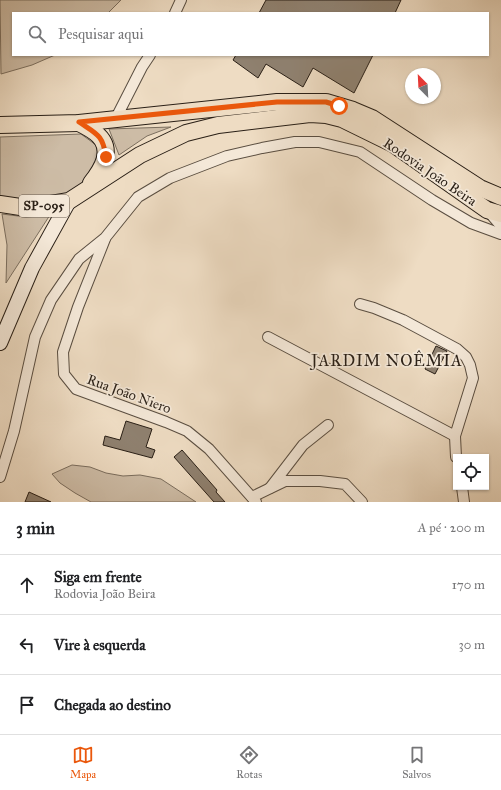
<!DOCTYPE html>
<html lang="pt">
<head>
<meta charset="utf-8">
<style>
	body { margin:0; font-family:"IM FELL Great Primer",serif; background:#f6f6f6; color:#202124 }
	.controls { position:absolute; right:12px; bottom:12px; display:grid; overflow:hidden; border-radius:0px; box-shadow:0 1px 3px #0004 }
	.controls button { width:36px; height:36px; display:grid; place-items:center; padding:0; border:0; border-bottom:1px solid #e0e0e0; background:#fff; color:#202124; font:20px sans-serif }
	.compass { position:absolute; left:405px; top:68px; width:36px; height:36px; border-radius:50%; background:#fff; box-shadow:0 1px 3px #0004; rotate:336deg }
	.stop { position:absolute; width:12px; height:12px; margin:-9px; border:3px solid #ea580c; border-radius:50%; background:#fff }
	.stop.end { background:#ea580c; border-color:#fff; box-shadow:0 1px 4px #0008 }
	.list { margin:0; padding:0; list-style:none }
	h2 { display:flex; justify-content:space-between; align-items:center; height:52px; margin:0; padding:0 16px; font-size:17px }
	h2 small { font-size:13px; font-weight:400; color:#757577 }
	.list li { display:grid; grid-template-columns:26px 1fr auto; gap:12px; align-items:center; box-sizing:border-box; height:60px; padding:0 16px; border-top:1px solid #e0e0e0 }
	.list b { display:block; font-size:15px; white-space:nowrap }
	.list p { margin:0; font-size:13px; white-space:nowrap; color:#757577 }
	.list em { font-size:13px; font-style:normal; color:#757577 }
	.icon { flex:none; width:22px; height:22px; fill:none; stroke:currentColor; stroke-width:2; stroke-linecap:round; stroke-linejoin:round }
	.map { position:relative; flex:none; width:501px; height:502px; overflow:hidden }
	.search { position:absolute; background:#fff; box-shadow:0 1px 3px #0004; left:12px; right:12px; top:12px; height:44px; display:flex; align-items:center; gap:10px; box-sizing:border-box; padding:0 14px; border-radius:0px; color:#757577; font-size:15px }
	.sheet { height:232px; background:#fff }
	nav { display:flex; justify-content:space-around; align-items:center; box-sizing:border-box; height:56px; border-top:1px solid #e0e0e0; background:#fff; font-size:11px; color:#757577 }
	nav a { display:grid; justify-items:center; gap:2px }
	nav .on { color:#ea580c }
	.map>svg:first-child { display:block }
</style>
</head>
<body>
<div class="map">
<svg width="501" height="502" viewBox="0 0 501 502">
	<rect width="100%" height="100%" fill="#eedcc3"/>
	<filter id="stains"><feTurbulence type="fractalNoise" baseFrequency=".005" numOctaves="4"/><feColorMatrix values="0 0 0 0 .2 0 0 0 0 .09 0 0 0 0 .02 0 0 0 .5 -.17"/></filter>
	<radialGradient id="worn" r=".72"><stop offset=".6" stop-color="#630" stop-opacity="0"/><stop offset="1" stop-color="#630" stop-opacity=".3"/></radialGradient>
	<g fill="#cdbca6" stroke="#7b6e5e">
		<path d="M0 0H121L108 13H13V55H55L32 65 1 74Z"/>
		<path d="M171 127 147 136 119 155 109 129Z"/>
		<path d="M81 134 96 145 103 160 97 176 60 199 25 205 0 199V137Z"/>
		<path d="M2 214 26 217 50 215 6 283 7 245Z"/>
		<path d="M72 465 90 467 106 473 123 476 140 475 161 479 196 502H91L75 493 60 483 52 474Z"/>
	</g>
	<g fill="#8f8170" stroke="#291f16">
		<path d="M266 0H401L395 13H259Z"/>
		<path d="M236 55H373L354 93 313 68 303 87 266 64 258 78 233 60Z"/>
		<path d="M436 346 447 351 435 374 425 369Z"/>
		<path d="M126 421 152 429 146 447 155 450 152 458 103 445 105 436 120 440Z"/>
		<path d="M182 450 217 490 216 492 225 502H214L174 457Z"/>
		<path d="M29 492 51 502H25Z"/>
	</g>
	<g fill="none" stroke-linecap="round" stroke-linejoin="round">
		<g stroke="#5a4e41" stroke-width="12">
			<g id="street">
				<path d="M175 13 181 0"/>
				<path d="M115 120 142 67 150 55"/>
				<path d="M488 211 501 226"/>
				<path d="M105 239 78 307 63 352 64 374 76 389 166 422 187 431 209 449 256 502"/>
				<path d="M360 304 374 308 403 320 457 349 466 357 470 365 473 378 455 436 456 457"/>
				<path d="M268 337 455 436"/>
				<path d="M0 477 14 431 35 337 51 300 79 259 105 238 138 197 170 178 227 156 262 148 295 142H319L360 152 432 200 471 223 501 234"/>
				<path d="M462 487 464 502"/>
				<path d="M270 488 303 445 328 425"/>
				<path d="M252 497 285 481H320L345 484 362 502"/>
			</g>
		</g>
		<g stroke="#291f16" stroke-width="16">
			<path id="secondary" d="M0 343 32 268 69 201"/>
		</g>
		<g stroke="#291f16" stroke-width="18">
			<g id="primary">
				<path d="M79 123C85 126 93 130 98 135 114 150 102 169 91 183"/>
				<path d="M0 125 79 123 277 102H326L353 110 372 118 480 188 501 197"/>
				<path d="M0 204 27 208 69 201 140 155 186 133 218 125 310 114 326 115 342 119 393 144 487 210 501 214"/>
			</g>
		</g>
		<use href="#street" stroke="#f4e8d8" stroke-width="10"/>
		<use href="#secondary" stroke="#f4e8d8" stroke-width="14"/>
		<use href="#primary" stroke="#eedcc3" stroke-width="16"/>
	</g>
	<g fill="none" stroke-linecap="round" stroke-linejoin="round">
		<path stroke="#ea580c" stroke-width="5" d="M106 157C103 135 97 134 79 122L277 102H326L339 106"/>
	</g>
	<g text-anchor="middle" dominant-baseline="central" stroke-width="3.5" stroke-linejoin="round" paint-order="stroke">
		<rect fill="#f4e8d8" stroke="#665b50" stroke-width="1" x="19" y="195" width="50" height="22" rx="3"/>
		<g font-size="13" font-weight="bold" fill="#291f16">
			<text x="44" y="206">SP-095</text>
		</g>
		<g font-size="14" fill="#291f16" stroke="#f4e8d8">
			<text transform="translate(430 172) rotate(34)">Rodovia João Beira</text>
			<text transform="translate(129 394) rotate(20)">Rua João Niero</text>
		</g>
		<g font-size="16" letter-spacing="1" fill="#291f16" stroke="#f4e8d8">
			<text x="387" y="360">JARDIM NOÊMIA</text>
		</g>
	</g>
	<rect width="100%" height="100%" filter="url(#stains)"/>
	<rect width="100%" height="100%" fill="url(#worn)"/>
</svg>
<div class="controls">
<button><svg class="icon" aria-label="locate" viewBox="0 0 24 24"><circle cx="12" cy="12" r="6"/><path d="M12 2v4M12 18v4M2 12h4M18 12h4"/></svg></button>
</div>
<svg class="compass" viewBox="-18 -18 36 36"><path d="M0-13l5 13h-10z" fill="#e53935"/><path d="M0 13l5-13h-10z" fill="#757577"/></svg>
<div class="stop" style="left:339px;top:106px"></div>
<div class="stop end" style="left:106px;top:157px"></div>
<div class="search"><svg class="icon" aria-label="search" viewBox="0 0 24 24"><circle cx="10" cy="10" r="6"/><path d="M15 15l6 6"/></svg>Pesquisar aqui</div>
</div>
<section class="sheet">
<h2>3 min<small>A pé · 200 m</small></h2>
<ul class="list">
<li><svg class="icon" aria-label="ahead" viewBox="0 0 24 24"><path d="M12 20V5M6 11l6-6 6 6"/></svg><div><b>Siga em frente</b><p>Rodovia João Beira</p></div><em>170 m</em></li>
<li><svg class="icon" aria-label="left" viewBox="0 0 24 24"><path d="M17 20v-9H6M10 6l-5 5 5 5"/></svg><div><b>Vire à esquerda</b></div><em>30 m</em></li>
<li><svg class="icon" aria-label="arrive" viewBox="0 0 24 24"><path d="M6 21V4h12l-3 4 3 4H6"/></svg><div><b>Chegada ao destino</b></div></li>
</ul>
</section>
<nav>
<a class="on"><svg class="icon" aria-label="map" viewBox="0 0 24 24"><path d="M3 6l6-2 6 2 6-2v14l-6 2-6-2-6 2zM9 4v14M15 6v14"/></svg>Mapa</a>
<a><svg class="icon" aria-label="directions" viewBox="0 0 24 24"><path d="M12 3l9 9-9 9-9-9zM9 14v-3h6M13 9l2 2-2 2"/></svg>Rotas</a>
<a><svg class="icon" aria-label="saved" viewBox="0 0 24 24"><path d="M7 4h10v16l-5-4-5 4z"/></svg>Salvos</a>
</nav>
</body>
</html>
